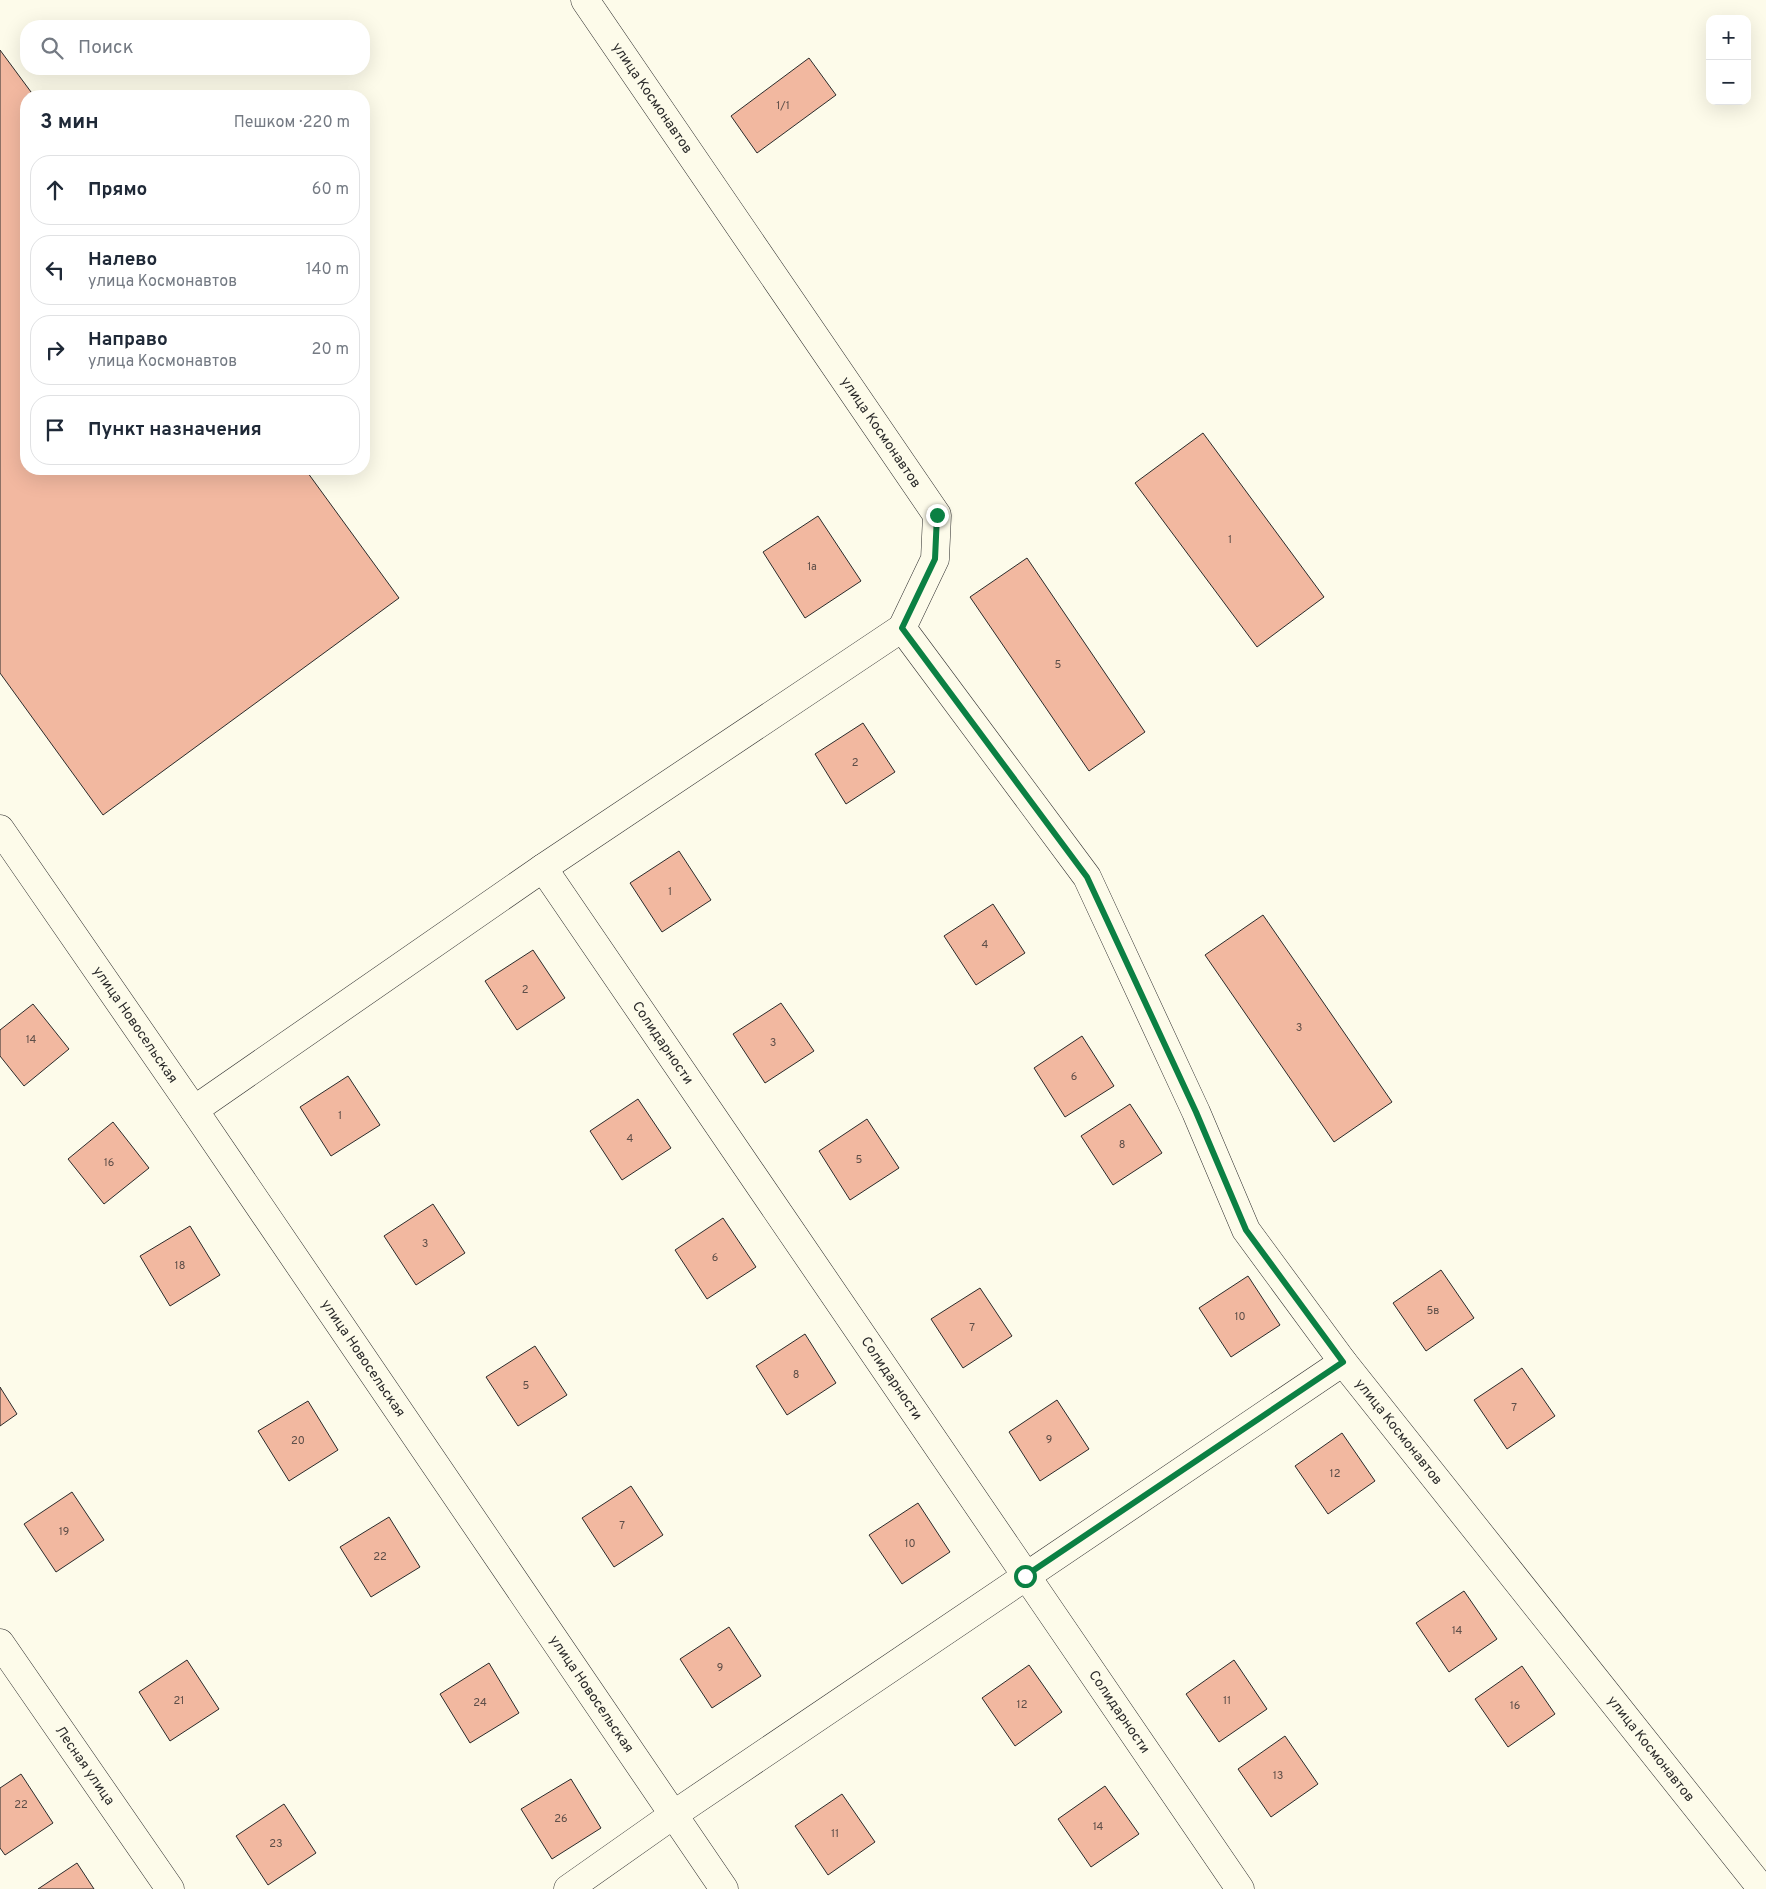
<!DOCTYPE html>
<html lang="ru">
<head>
<meta charset="utf-8">
<style>
	body { margin:0; font-family:Overpass,sans-serif; background:#f2f2f3; color:#1f2937 }
	.controls { position:absolute; right:15px; top:15px; display:grid; overflow:hidden; border-radius:10px; box-shadow:0 5px 20px #0002 }
	.controls button { width:45px; height:45px; display:grid; place-items:center; padding:0; border:0; border-bottom:1px solid #e0e1e3; background:#fff; color:#1f2937; font:25px sans-serif }
	.stop { position:absolute; width:15px; height:15px; margin:-11px; border:4px solid #0b8043; border-radius:50%; background:#fff }
	.stop.end { background:#0b8043; border-color:#fff; box-shadow:0 1px 5px #0008 }
	.list { margin:0; padding:0; list-style:none }
	h2 { display:flex; justify-content:space-between; align-items:center; height:65px; margin:0; padding:0 20px; font-size:21px }
	h2 small { font-size:16px; font-weight:400; color:#747a83 }
	.list li { display:grid; grid-template-columns:32px 1fr auto; gap:15px; align-items:center; box-sizing:border-box; height:70px; margin:0 10px 10px; padding:0 10px; border:1px solid #e0e1e3; border-radius:20px }
	.list b { display:block; font-size:19px; white-space:nowrap }
	.list p { margin:0; font-size:16px; white-space:nowrap; color:#747a83 }
	.list em { font-size:16px; font-style:normal; color:#747a83 }
	.icon { flex:none; width:28px; height:28px; fill:none; stroke:currentColor; stroke-width:2; stroke-linecap:round; stroke-linejoin:round }
	.map { position:relative; flex:none; width:1766px; height:1889px; overflow:hidden }
	.search { position:absolute; background:#fff; box-shadow:0 5px 20px #0002; left:20px; top:20px; width:350px; height:55px; display:flex; align-items:center; gap:12px; box-sizing:border-box; padding:0 18px; border-radius:20px; color:#747a83; font-size:19px }
	.panel { position:absolute; background:#fff; box-shadow:0 5px 20px #0002; left:20px; top:90px; width:350px; height:385px; border-radius:20px }
	.map>svg:first-child { display:block }
</style>
</head>
<body>
<div class="map">
<svg width="1766" height="1889" viewBox="0 0 1766 1889">
	<rect width="100%" height="100%" fill="#fdfbea"/>
	<g fill="#f2b8a0" stroke="#2b2b2b">
		<path d="M0 50 34 96H26V469H305L399 598 103 815 0 673Z"/>
		<path d="M809 58 836 95 757 153 731 116Z"/>
		<path d="M1203 433 1324 597 1257 647 1135 483Z"/>
		<path d="M818 516 861 581 805 618 763 552Z"/>
		<path d="M1027 558 1145 732 1089 771 970 597Z"/>
		<path d="M863 723 895 772 846 804 815 754Z"/>
		<path d="M679 851 711 900 662 932 630 883Z"/>
		<path d="M993 904 1025 953 976 985 944 936Z"/>
		<path d="M1263 915 1392 1102 1334 1142 1205 955Z"/>
		<path d="M533 950 565 998 517 1030 485 981Z"/>
		<path d="M781 1003 814 1051 765 1083 733 1034Z"/>
		<path d="M33 1004 69 1049 24 1086 0 1056V1030Z"/>
		<path d="M1082 1036 1114 1086 1065 1117 1034 1068Z"/>
		<path d="M348 1076 380 1125 331 1156 300 1107Z"/>
		<path d="M638 1099 671 1148 622 1180 590 1131Z"/>
		<path d="M1130 1104 1162 1153 1113 1185 1081 1136Z"/>
		<path d="M867 1119 899 1168 850 1200 819 1151Z"/>
		<path d="M113 1122 149 1168 104 1204 68 1159Z"/>
		<path d="M433 1204 465 1253 416 1285 384 1236Z"/>
		<path d="M723 1218 756 1267 707 1299 675 1250Z"/>
		<path d="M190 1226 220 1275 170 1306 140 1256Z"/>
		<path d="M1441 1270 1474 1318 1426 1351 1393 1303Z"/>
		<path d="M1248 1276 1280 1325 1231 1357 1199 1308Z"/>
		<path d="M980 1288 1012 1336 963 1368 931 1319Z"/>
		<path d="M805 1334 836 1383 787 1415 756 1366Z"/>
		<path d="M535 1346 567 1395 518 1426 486 1377Z"/>
		<path d="M1522 1368 1555 1416 1507 1449 1474 1400Z"/>
		<path d="M0 1387 17 1414 0 1426Z"/>
		<path d="M1057 1400 1089 1449 1040 1481 1009 1432Z"/>
		<path d="M308 1401 338 1450 289 1481 258 1431Z"/>
		<path d="M1342 1433 1375 1481 1328 1514 1295 1466Z"/>
		<path d="M631 1486 663 1535 614 1567 582 1518Z"/>
		<path d="M72 1492 104 1540 56 1572 24 1524Z"/>
		<path d="M918 1503 950 1552 902 1584 869 1535Z"/>
		<path d="M389 1517 420 1567 371 1597 340 1547Z"/>
		<path d="M1464 1591 1497 1639 1449 1672 1416 1623Z"/>
		<path d="M729 1627 761 1676 712 1708 680 1659Z"/>
		<path d="M187 1660 219 1709 170 1741 139 1692Z"/>
		<path d="M1234 1660 1267 1709 1219 1742 1186 1694Z"/>
		<path d="M489 1663 519 1713 470 1743 440 1694Z"/>
		<path d="M1029 1665 1062 1712 1015 1746 982 1698Z"/>
		<path d="M1522 1666 1555 1714 1508 1747 1475 1699Z"/>
		<path d="M1285 1736 1318 1784 1271 1817 1238 1769Z"/>
		<path d="M21 1774 53 1823 5 1855 0 1848V1788Z"/>
		<path d="M571 1779 601 1828 552 1859 521 1809Z"/>
		<path d="M1105 1786 1139 1834 1091 1867 1058 1819Z"/>
		<path d="M842 1794 875 1842 828 1875 795 1826Z"/>
		<path d="M284 1804 316 1853 268 1885 236 1836Z"/>
		<path d="M77 1863 94 1889H38Z"/>
	</g>
	<g fill="none" stroke-linecap="round" stroke-linejoin="round">
		<g stroke="#2b2b2b" stroke-width="29">
			<g id="minor">
				<path id="s1" d="M585 0 937 515 935 559 902 628 1087 877 1196 1112 1246 1230 1343 1362 1762 1889"/>
				<path id="s2" d="M0 829 194 1110 724 1889"/>
				<path id="s3" d="M543 868 1240 1889"/>
				<path d="M194 1110 543 868 902 628"/>
				<path id="s4" d="M0 1643 170 1889"/>
				<path d="M568 1889 673 1815 1343 1362"/>
			</g>
		</g>
		<use href="#minor" stroke="#fdfbea" stroke-width="28"/>
	</g>
	<g fill="none" stroke-linecap="round" stroke-linejoin="round">
		<path stroke="#0b8043" stroke-width="6" d="M937 515 935 559 902 628 1087 877 1196 1112 1246 1230 1343 1362 1025 1576"/>
	</g>
	<g text-anchor="middle" dominant-baseline="central" stroke-width="4" stroke-linejoin="round" paint-order="stroke">
		<g font-size="11" fill="#5d4e48">
			<text x="783" y="106">1/1</text>
			<text x="1230" y="540">1</text>
			<text x="812" y="567">1а</text>
			<text x="1058" y="665">5</text>
			<text x="855" y="763">2</text>
			<text x="670" y="892">1</text>
			<text x="985" y="945">4</text>
			<text x="525" y="990">2</text>
			<text x="1299" y="1028">3</text>
			<text x="31" y="1040">14</text>
			<text x="773" y="1043">3</text>
			<text x="1074" y="1077">6</text>
			<text x="340" y="1116">1</text>
			<text x="630" y="1139">4</text>
			<text x="1122" y="1145">8</text>
			<text x="859" y="1160">5</text>
			<text x="109" y="1163">16</text>
			<text x="425" y="1244">3</text>
			<text x="715" y="1258">6</text>
			<text x="180" y="1266">18</text>
			<text x="1433" y="1311">5в</text>
			<text x="1240" y="1317">10</text>
			<text x="972" y="1328">7</text>
			<text x="796" y="1375">8</text>
			<text x="526" y="1386">5</text>
			<text x="1514" y="1408">7</text>
			<text x="1049" y="1440">9</text>
			<text x="298" y="1441">20</text>
			<text x="1335" y="1474">12</text>
			<text x="622" y="1526">7</text>
			<text x="64" y="1532">19</text>
			<text x="910" y="1544">10</text>
			<text x="380" y="1557">22</text>
			<text x="1457" y="1631">14</text>
			<text x="720" y="1668">9</text>
			<text x="179" y="1701">21</text>
			<text x="1227" y="1701">11</text>
			<text x="480" y="1703">24</text>
			<text x="1022" y="1705">12</text>
			<text x="1515" y="1706">16</text>
			<text x="1278" y="1776">13</text>
			<text x="21" y="1805">22</text>
			<text x="561" y="1819">26</text>
			<text x="1098" y="1827">14</text>
			<text x="835" y="1834">11</text>
			<text x="276" y="1844">23</text>
		</g>
		<g font-size="14" fill="#2b2b2b" stroke="#fdfbea">
			<text stroke="none"><textPath href="#s1" startOffset="119">улица Космонавтов</textPath></text>
			<text stroke="none"><textPath href="#s1" startOffset="524">улица Космонавтов</textPath></text>
			<text stroke="none"><textPath href="#s2" startOffset="238">улица Новосельская</textPath></text>
			<text stroke="none"><textPath href="#s3" startOffset="212">Солидарности</textPath></text>
			<text stroke="none"><textPath href="#s2" startOffset="642">улица Новосельская</textPath></text>
			<text stroke="none"><textPath href="#s3" startOffset="618">Солидарности</textPath></text>
			<text stroke="none"><textPath href="#s1" startOffset="1695">улица Космонавтов</textPath></text>
			<text stroke="none"><textPath href="#s2" startOffset="1048">улица Новосельская</textPath></text>
			<text stroke="none"><textPath href="#s3" startOffset="1022">Солидарности</textPath></text>
			<text stroke="none"><textPath href="#s1" startOffset="2100">улица Космонавтов</textPath></text>
			<text stroke="none"><textPath href="#s4" startOffset="149">Лесная улица</textPath></text>
		</g>
	</g>
</svg>
<div class="controls">
<button>+</button>
<button>−</button>
</div>
<div class="stop" style="left:1025px;top:1576px"></div>
<div class="stop end" style="left:937px;top:515px"></div>
<div class="search"><svg class="icon" aria-label="search" viewBox="0 0 24 24"><circle cx="10" cy="10" r="6"/><path d="M15 15l6 6"/></svg>Поиск</div>
<section class="panel">
<h2>3 мин<small>Пешком · 220 m</small></h2>
<ul class="list">
<li><svg class="icon" aria-label="ahead" viewBox="0 0 24 24"><path d="M12 20V5M6 11l6-6 6 6"/></svg><div><b>Прямо</b></div><em>60 m</em></li>
<li><svg class="icon" aria-label="left" viewBox="0 0 24 24"><path d="M17 20v-9H6M10 6l-5 5 5 5"/></svg><div><b>Налево</b><p>улица Космонавтов</p></div><em>140 m</em></li>
<li><svg class="icon" aria-label="right" viewBox="0 0 24 24"><path d="M7 20v-9h11M14 6l5 5-5 5"/></svg><div><b>Направо</b><p>улица Космонавтов</p></div><em>20 m</em></li>
<li><svg class="icon" aria-label="arrive" viewBox="0 0 24 24"><path d="M6 21V4h12l-3 4 3 4H6"/></svg><div><b>Пункт назначения</b></div></li>
</ul>
</section>
</div>
</body>
</html>
